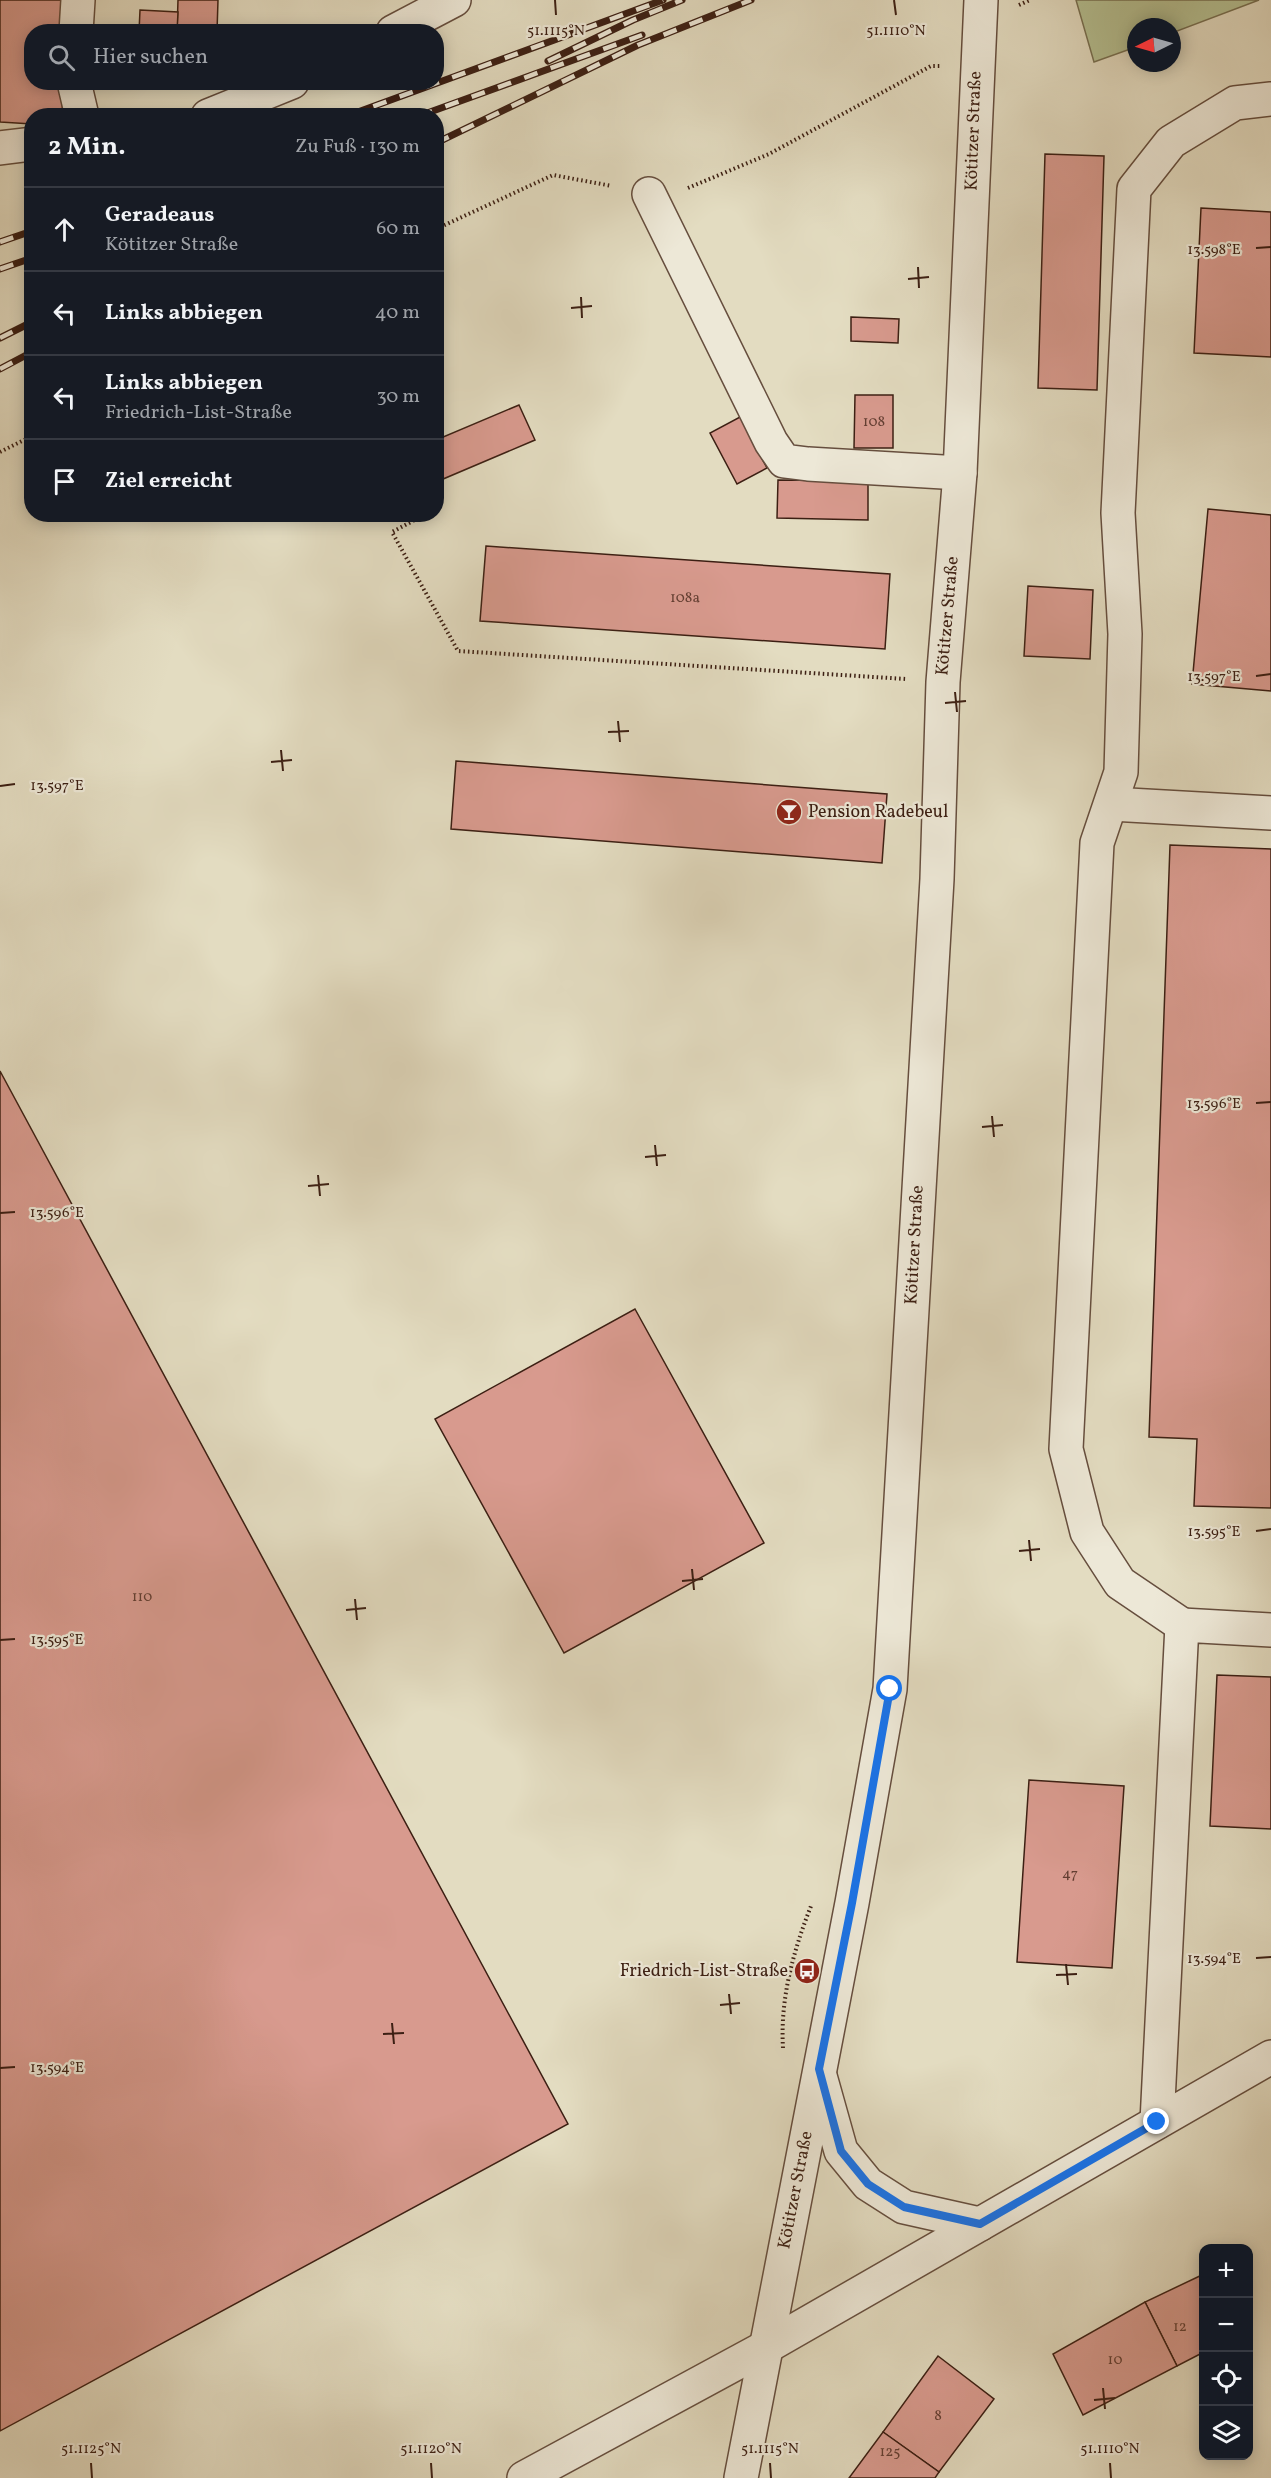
<!DOCTYPE html>
<html lang="de">
<head>
<meta charset="utf-8">
<style>
	body { margin:0; font-family:Vollkorn,serif; background:#20242c; color:#f1f3f6 }
	.controls { position:absolute; right:18px; bottom:18px; display:grid; overflow:hidden; border-radius:12px; box-shadow:0 3px 15px #0003 }
	.controls button { width:54px; height:54px; display:grid; place-items:center; padding:0; border:0; border-bottom:2px solid #363941; background:#171b24; color:#f1f3f6; font:30px sans-serif }
	.compass { position:absolute; left:1127px; top:18px; width:54px; height:54px; border-radius:50%; background:#171b24; box-shadow:0 3px 15px #0003; rotate:265deg }
	.stop { position:absolute; width:18px; height:18px; margin:-14px; border:4px solid #1a73e8; border-radius:50%; background:#fff }
	.stop.end { background:#1a73e8; border-color:#fff; box-shadow:0 2px 6px #0008 }
	.list { margin:0; padding:0; list-style:none }
	h2 { display:flex; justify-content:space-between; align-items:center; height:78px; margin:0; padding:0 24px; font-size:26px }
	h2 small { font-size:20px; font-weight:400; color:#9ea1a6 }
	.list li { display:grid; grid-template-columns:39px 1fr auto; gap:18px; align-items:center; box-sizing:border-box; height:84px; padding:0 24px; border-top:2px solid #363941 }
	.list b { display:block; font-size:22px; white-space:nowrap }
	.list p { margin:0; font-size:20px; white-space:nowrap; color:#9ea1a6 }
	.list em { font-size:20px; font-style:normal; color:#9ea1a6 }
	.icon { flex:none; width:33px; height:33px; fill:none; stroke:currentColor; stroke-width:2; stroke-linecap:round; stroke-linejoin:round }
	.map { position:relative; flex:none; width:1271px; height:2478px; overflow:hidden }
	.search { position:absolute; background:#171b24; box-shadow:0 3px 15px #0003; left:24px; top:24px; width:420px; height:66px; display:flex; align-items:center; gap:15px; box-sizing:border-box; padding:0 21px; border-radius:24px; color:#9ea1a6; font-size:22px }
	.panel { position:absolute; background:#171b24; box-shadow:0 3px 15px #0003; left:24px; top:108px; width:420px; height:414px; border-radius:24px }
	.map>svg:first-child { display:block }
</style>
</head>
<body>
<div class="map">
<svg width="1271" height="2478" viewBox="0 0 1271 2478">
	<rect width="100%" height="100%" fill="#e3dcc1"/>
	<filter id="stains"><feTurbulence type="fractalNoise" baseFrequency=".00333" numOctaves="4"/><feColorMatrix values="0 0 0 0 .2 0 0 0 0 .09 0 0 0 0 .02 0 0 0 .5 -.17"/></filter>
	<radialGradient id="worn" r=".72"><stop offset=".6" stop-color="#630" stop-opacity="0"/><stop offset="1" stop-color="#630" stop-opacity=".3"/></radialGradient>
	<path fill="#b5c092" stroke="#787052" stroke-width="1.5" d="M1076 0H1259L1172 33V27H1136V47L1094 62Z"/>
	<g fill="#d89a8e" stroke="#3c1f13" stroke-width="1.5">
		<path d="M0 0H67L66 32H32V82H64L62 116H32V124L0 122Z"/>
		<path d="M178 0H218L217 32H177Z"/>
		<path d="M140 10 178 12 177 32H139Z"/>
		<path d="M137 82H174V87L136 85Z"/>
		<path d="M1045 154 1104 156 1097 390 1038 388Z"/>
		<path d="M1201 208 1271 212V357L1194 353Z"/>
		<path d="M851 317 899 319 898 343 851 341Z"/>
		<path d="M855 395H893V448H854Z"/>
		<path d="M519 405 535 440 436 482V440Z"/>
		<path d="M740 417 767 468 737 484 710 433Z"/>
		<path d="M778 480 868 481V520L777 518Z"/>
		<path d="M1208 509 1271 515V691L1192 684Z"/>
		<path d="M486 546 890 574 885 649 480 621Z"/>
		<path d="M1028 586 1093 590 1090 659 1024 656Z"/>
		<path d="M456 761 887 794 882 863 451 829Z"/>
		<path d="M1170 845 1271 849V1508L1194 1506 1197 1439 1149 1437Z"/>
		<path d="M0 1071 568 2124 0 2431Z"/>
		<path d="M635 1309 764 1543 564 1653 435 1419Z"/>
		<path d="M1217 1675 1271 1677V1829L1210 1826Z"/>
		<path d="M1029 1780 1124 1786 1112 1968 1017 1962Z"/>
		<path d="M1204 2274V2352L1177 2366 1145 2302Z"/>
		<path d="M1145 2302 1177 2366 1083 2415 1053 2354Z"/>
		<path d="M938 2356 994 2399 939 2472 883 2432Z"/>
		<path d="M883 2432 939 2472 935 2478H849Z"/>
	</g>
	<g fill="none" stroke-linecap="round" stroke-linejoin="round">
		<g stroke="#664e3e" stroke-width="36">
			<g id="minor">
				<path d="M76 32 78 0"/>
				<path d="M393 32 454 0"/>
				<path d="M74 82 82 116"/>
				<path d="M208 116 292 82"/>
				<path d="M0 148 32 144"/>
				<path d="M649 194 771 442 784 461 808 464 960 473"/>
				<path d="M1111 804 1271 813"/>
				<path d="M1182 1625 1120 1583 1087 1532 1066 1449 1097 843 1121 772 1125 634 1118 513 1134 189 1171 142 1235 103 1271 99"/>
				<path d="M820 2076 841 2151 868 2184 904 2207 980 2224"/>
				<path d="M1157 2122 1182 1625 1271 1630"/>
				<path d="M524 2478 766 2347 1271 2057"/>
				<path d="M741 2478 852 1903 890 1689 937 879 943 682 960 473 981 0"/>
			</g>
		</g>
		<g stroke="#3c1f13" stroke-width="4" stroke-dasharray="1.5 3" stroke-linecap="butt">
			<path d="M1019 5 1030 0"/>
			<path d="M688 188 769 154 931 66H940"/>
			<path d="M436 229 553 175 612 186"/>
			<path d="M0 452 32 436"/>
			<path d="M436 509 440 508"/>
			<path d="M426 514 392 532 458 651 906 679"/>
			<path d="M783 2048C780 1999 793 1952 811 1906"/>
		</g>
		<use href="#minor" stroke="#ede8d7" stroke-width="33"/>
		<g stroke="#3c1f13" stroke-width="7">
			<g id="rail">
				<path d="M548 61 633 20 682 0"/>
				<path d="M347 116 663 0"/>
				<path d="M419 116 642 35"/>
				<path d="M436 143 638 45 751 0"/>
				<path d="M0 242 32 231"/>
				<path d="M0 269 32 258"/>
				<path d="M0 338 32 322"/>
				<path d="M0 369 32 352"/>
			</g>
		</g>
		<use href="#rail" stroke="#ede8d7" stroke-width="4.5" stroke-dasharray="14" stroke-linecap="butt"/>
	</g>
	<g fill="none" stroke-linecap="round" stroke-linejoin="round">
		<path stroke="#1a73e8" stroke-width="8" d="M890 1689 852 1903 819 2069 841 2151 868 2184 904 2207 980 2224 1157 2122"/>
	</g>
	<path fill="none" stroke="#3c1f13" stroke-width="2" d="M555 0 556 15M894 0 896 15M1256 248 1271 247M918 267 919 288M908 279 929 277M581 297 582 318M571 308 592 306M1256 676 1271 674M955 692 957 712M945 703 966 701M618 721 620 742M608 732 629 731M281 750 283 771M271 762 292 760M0 786 15 784M1256 1103 1271 1102M992 1116 994 1137M982 1127 1003 1125M655 1145 657 1166M645 1157 666 1155M318 1175 320 1196M308 1186 329 1184M0 1213 15 1212M1256 1531 1271 1529M1029 1540 1031 1561M1019 1551 1040 1549M692 1569 694 1590M682 1581 703 1579M355 1599 357 1620M346 1610 366 1608M0 1640 15 1639M1256 1958 1271 1957M1066 1964 1068 1985M1056 1975 1077 1974M729 1994 731 2014M720 2005 740 2003M392 2023 394 2044M383 2034 404 2033M0 2068 15 2067M1103 2388 1105 2409M1094 2400 1115 2398M91 2463 92 2478M431 2463 432 2478M770 2463 771 2478M1110 2463 1111 2478"/>
	<defs>
		<g id="bar-disc" transform="scale(1.35)"><circle r="9.5" fill="#8f2418" stroke="#ede8d7"/><path d="M-6-5H6L.8 .8V4.5H3.5V6h-7V4.5H-.8V.8Z" fill="#fff"/></g>
		<g id="bus-disc" transform="scale(1.35)"><circle r="9.5" fill="#8f2418" stroke="#ede8d7"/><path d="M-5-6H5V4H4V6H2V4H-2V6H-4V4H-5ZM-3.5-4V0h7V-4ZM-3.5 1.2v1.5H-2V1.2ZM2 1.2v1.5H3.5V1.2Z" fill="#fff"/></g>
	</defs>
	<g fill-rule="evenodd">
		<use href="#bar-disc" x="789" y="812"/>
		<use href="#bus-disc" x="807" y="1971"/>
	</g>
	<g text-anchor="middle" dominant-baseline="central" stroke-width="4.5" stroke-linejoin="round" paint-order="stroke">
		<g font-size="15" fill="#633e32">
			<text x="874" y="422">108</text>
			<text x="685" y="598">108a</text>
			<text x="142" y="1597">110</text>
			<text x="1070" y="1874">47</text>
			<text x="1180" y="2327">12</text>
			<text x="1115" y="2360">10</text>
			<text x="938" y="2416">8</text>
			<text x="890" y="2452">125</text>
		</g>
		<g font-size="18" fill="#3c1f13" stroke="#ede8d7">
			<text transform="translate(974 131) rotate(-88)">Kötitzer Straße</text>
			<text transform="translate(948 616) rotate(-85)">Kötitzer Straße</text>
			<text transform="translate(915 1245) rotate(-87)">Kötitzer Straße</text>
			<text transform="translate(796 2190) rotate(-79)">Kötitzer Straße</text>
		</g>
		<g font-size="18" fill="#3c1f13" stroke="#ede8d7" text-anchor="start">
			<text x="808" y="812">Pension Radebeul</text>
			<text x="788" y="1971" text-anchor="end">Friedrich-List-Straße</text>
		</g>
	</g>
	<g font-size="15" text-anchor="middle" fill="#3c1f13" stroke="#ede8d7" stroke-width="4.5" stroke-linejoin="round" paint-order="stroke">
		<text x="556" y="35">51.1115°N</text>
		<text x="896" y="35">51.1110°N</text>
		<text x="1214" y="254">13.598°E</text>
		<text x="1214" y="681">13.597°E</text>
		<text x="57" y="790">13.597°E</text>
		<text x="1214" y="1108">13.596°E</text>
		<text x="57" y="1217">13.596°E</text>
		<text x="1214" y="1536">13.595°E</text>
		<text x="57" y="1644">13.595°E</text>
		<text x="1214" y="1963">13.594°E</text>
		<text x="57" y="2072">13.594°E</text>
		<text x="91" y="2453">51.1125°N</text>
		<text x="431" y="2453">51.1120°N</text>
		<text x="770" y="2453">51.1115°N</text>
		<text x="1110" y="2453">51.1110°N</text>
	</g>
	<rect width="100%" height="100%" filter="url(#stains)"/>
	<rect width="100%" height="100%" fill="url(#worn)"/>
</svg>
<div class="controls">
<button>+</button>
<button>−</button>
<button><svg class="icon" aria-label="locate" viewBox="0 0 24 24"><circle cx="12" cy="12" r="6"/><path d="M12 2v4M12 18v4M2 12h4M18 12h4"/></svg></button>
<button><svg class="icon" aria-label="layers" viewBox="0 0 24 24"><path d="M12 4l9 5-9 5-9-5zM3 14l9 5 9-5"/></svg></button>
</div>
<svg class="compass" viewBox="-18 -18 36 36"><path d="M0-13l5 13h-10z" fill="#e53935"/><path d="M0 13l5-13h-10z" fill="#9ea1a6"/></svg>
<div class="stop" style="left:890px;top:1689px"></div>
<div class="stop end" style="left:1157px;top:2122px"></div>
<div class="search"><svg class="icon" aria-label="search" viewBox="0 0 24 24"><circle cx="10" cy="10" r="6"/><path d="M15 15l6 6"/></svg>Hier suchen</div>
<section class="panel">
<h2>2 Min.<small>Zu Fuß · 130 m</small></h2>
<ul class="list">
<li><svg class="icon" aria-label="ahead" viewBox="0 0 24 24"><path d="M12 20V5M6 11l6-6 6 6"/></svg><div><b>Geradeaus</b><p>Kötitzer Straße</p></div><em>60 m</em></li>
<li><svg class="icon" aria-label="left" viewBox="0 0 24 24"><path d="M17 20v-9H6M10 6l-5 5 5 5"/></svg><div><b>Links abbiegen</b></div><em>40 m</em></li>
<li><svg class="icon" aria-label="left" viewBox="0 0 24 24"><path d="M17 20v-9H6M10 6l-5 5 5 5"/></svg><div><b>Links abbiegen</b><p>Friedrich-List-Straße</p></div><em>30 m</em></li>
<li><svg class="icon" aria-label="arrive" viewBox="0 0 24 24"><path d="M6 21V4h12l-3 4 3 4H6"/></svg><div><b>Ziel erreicht</b></div></li>
</ul>
</section>
</div>
</body>
</html>
